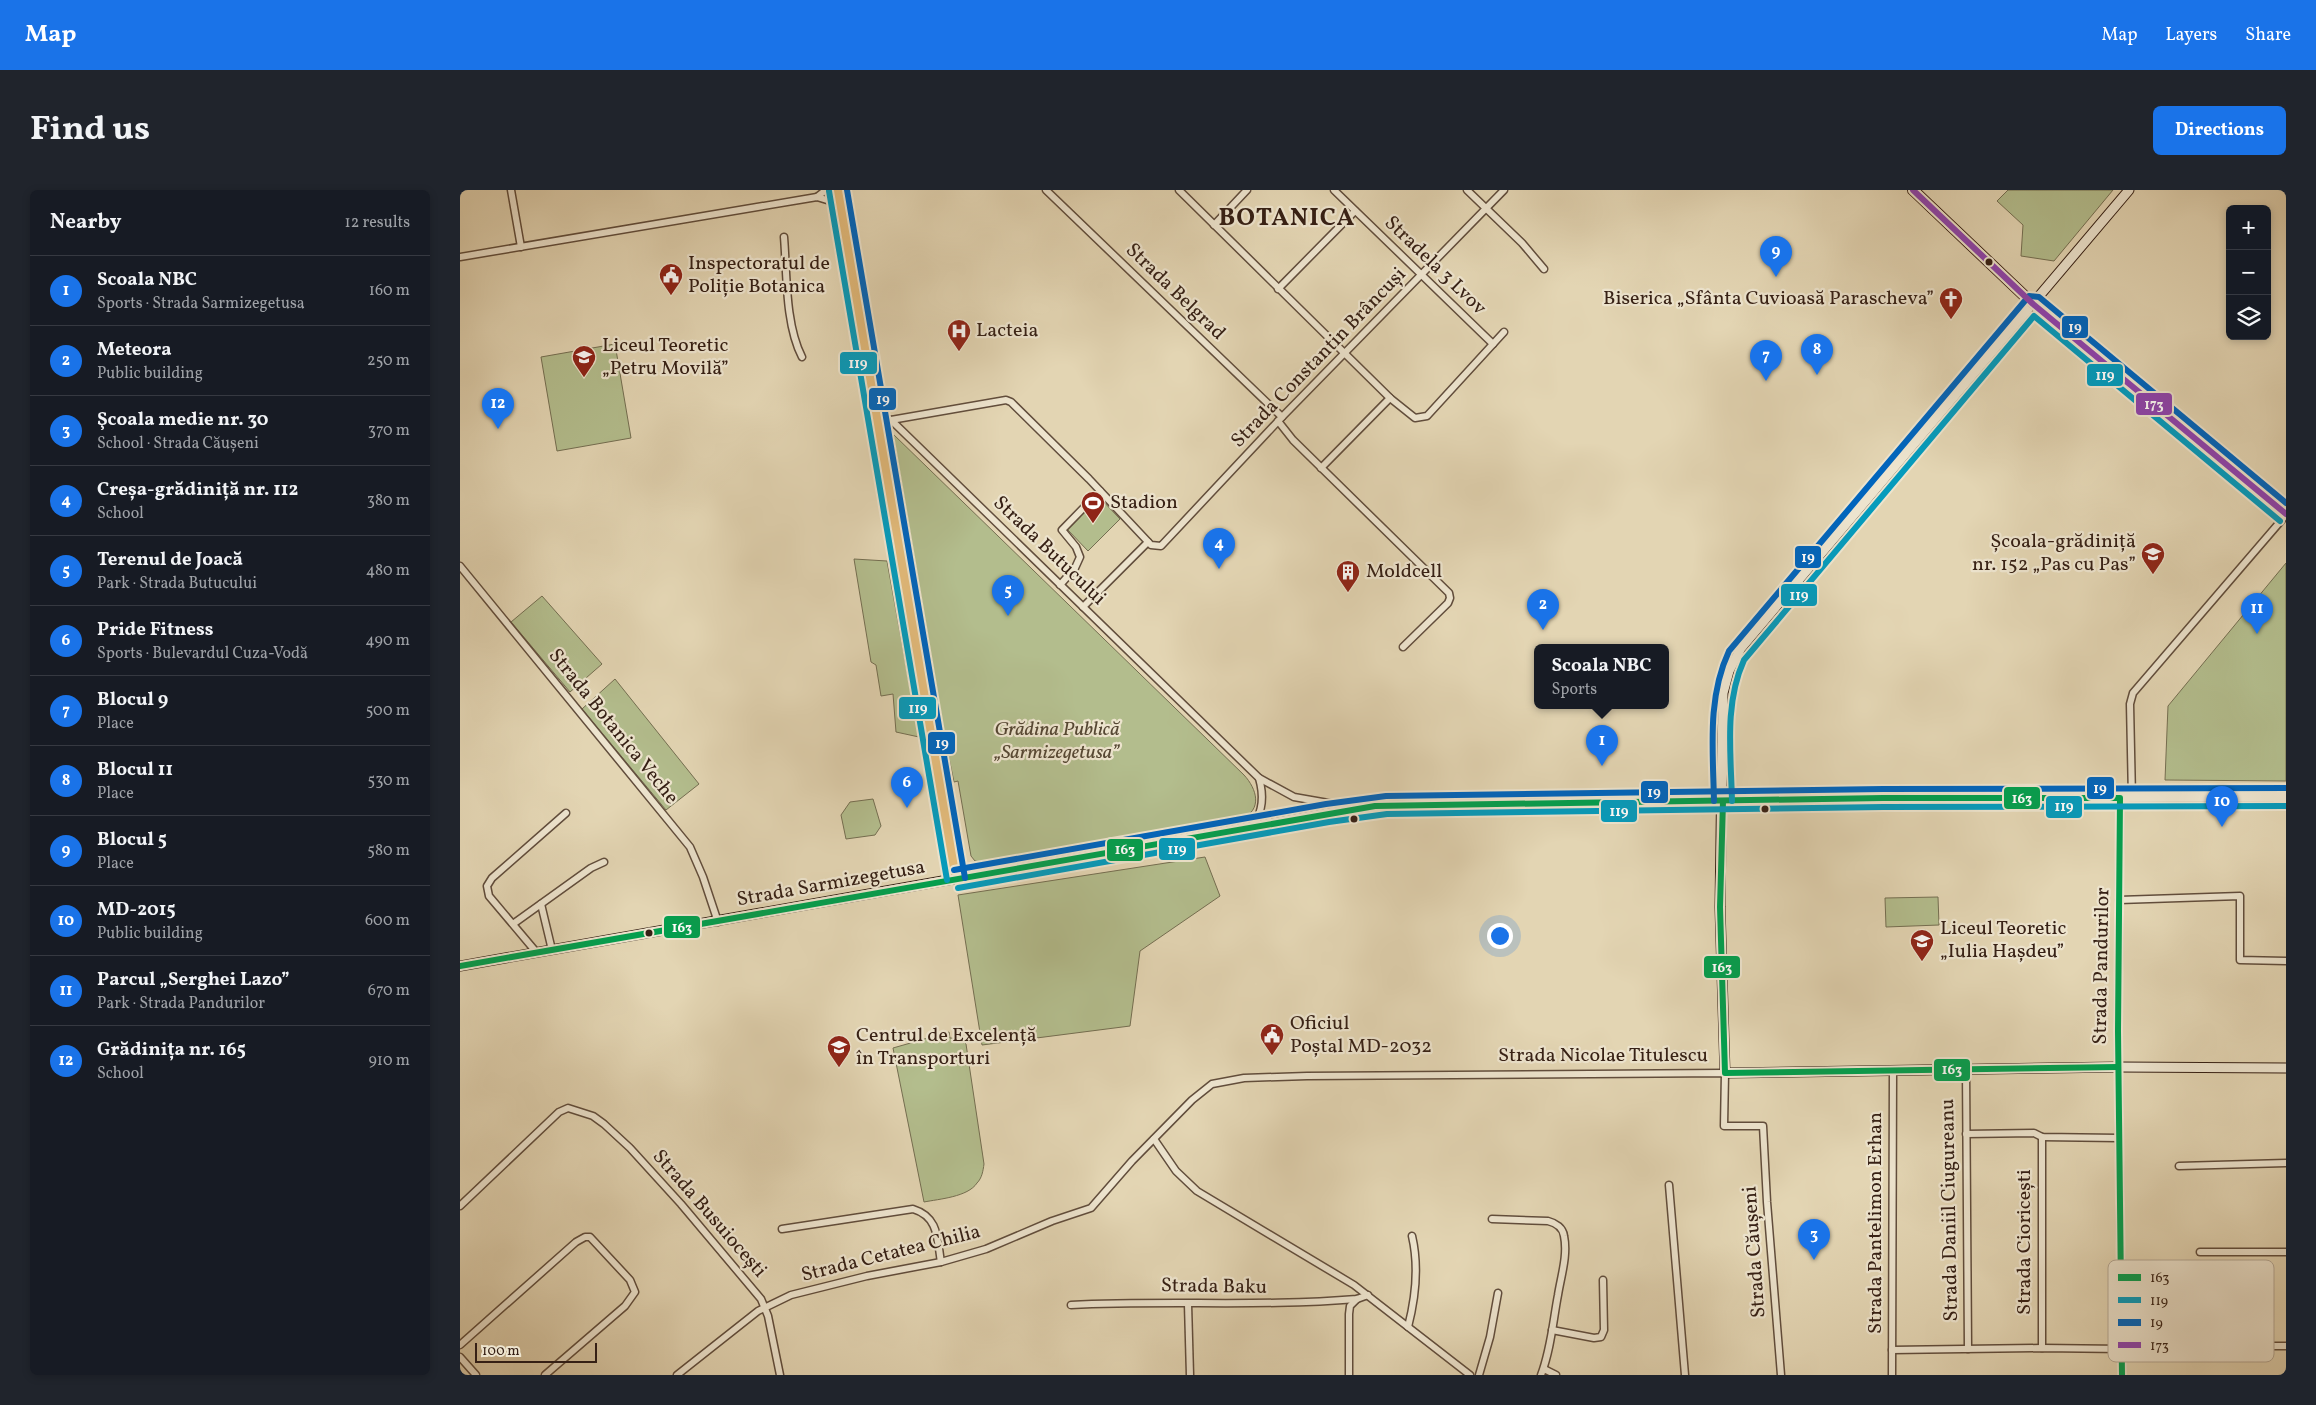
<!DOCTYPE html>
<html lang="en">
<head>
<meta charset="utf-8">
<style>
	body { margin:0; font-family:Vollkorn,serif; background:#20242c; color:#f1f3f6 }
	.controls { position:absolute; right:15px; top:15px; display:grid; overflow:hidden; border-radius:8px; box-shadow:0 2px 8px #0003 }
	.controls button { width:45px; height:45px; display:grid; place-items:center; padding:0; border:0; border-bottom:1px solid #363941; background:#171b24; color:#f1f3f6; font:25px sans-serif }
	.scale { position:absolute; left:15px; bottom:12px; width:122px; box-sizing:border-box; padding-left:5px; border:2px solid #362015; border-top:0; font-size:14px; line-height:18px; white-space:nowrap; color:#362015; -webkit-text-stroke:4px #ede4ce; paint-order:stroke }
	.you { position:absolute; left:1039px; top:745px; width:18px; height:18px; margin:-12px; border:4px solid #fff; border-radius:50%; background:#1a73e8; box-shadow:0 0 0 8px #1a73e833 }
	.badge { display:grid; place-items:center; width:32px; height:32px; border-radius:50%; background:#1a73e8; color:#fff; font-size:16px; font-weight:700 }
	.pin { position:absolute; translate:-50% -41px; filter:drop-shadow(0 1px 2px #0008) }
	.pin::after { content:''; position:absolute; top:26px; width:18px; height:15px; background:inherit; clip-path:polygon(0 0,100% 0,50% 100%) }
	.popup { position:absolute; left:1074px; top:454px; width:135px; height:65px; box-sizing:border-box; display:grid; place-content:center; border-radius:8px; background:#171b24; filter:drop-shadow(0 1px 4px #0005); font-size:16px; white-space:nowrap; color:#9ea1a6 }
	.popup b { font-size:19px; color:#f1f3f6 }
	.popup::after { content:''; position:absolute; left:50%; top:100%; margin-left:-10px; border:10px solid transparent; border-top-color:#171b24 }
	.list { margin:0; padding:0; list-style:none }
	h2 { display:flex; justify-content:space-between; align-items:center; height:65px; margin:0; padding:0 20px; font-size:21px }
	h2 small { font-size:16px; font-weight:400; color:#9ea1a6 }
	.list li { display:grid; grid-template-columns:32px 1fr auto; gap:15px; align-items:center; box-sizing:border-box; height:70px; padding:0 20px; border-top:1px solid #363941 }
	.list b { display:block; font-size:19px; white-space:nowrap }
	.list p { margin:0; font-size:16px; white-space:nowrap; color:#9ea1a6 }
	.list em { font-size:16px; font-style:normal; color:#9ea1a6 }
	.icon { flex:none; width:28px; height:28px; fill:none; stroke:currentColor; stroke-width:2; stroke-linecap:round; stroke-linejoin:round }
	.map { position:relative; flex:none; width:1826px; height:1185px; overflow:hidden; border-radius:8px }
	header { display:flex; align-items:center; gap:30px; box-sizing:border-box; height:70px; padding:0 25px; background:#1a73e8; color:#fff }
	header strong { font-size:24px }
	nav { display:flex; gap:28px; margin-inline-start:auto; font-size:18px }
	.intro { display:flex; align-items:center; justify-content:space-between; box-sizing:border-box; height:120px; padding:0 30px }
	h1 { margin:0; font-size:35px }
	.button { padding:12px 22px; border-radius:8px; background:#1a73e8; color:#fff; font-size:18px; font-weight:700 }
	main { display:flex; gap:30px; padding:0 30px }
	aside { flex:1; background:#171b24; border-radius:8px; box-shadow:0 2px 8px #0003 }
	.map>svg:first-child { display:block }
</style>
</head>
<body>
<header>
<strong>Map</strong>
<nav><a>Map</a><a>Layers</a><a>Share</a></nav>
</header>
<div class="intro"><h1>Find us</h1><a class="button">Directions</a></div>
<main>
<aside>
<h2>Nearby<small>12 results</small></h2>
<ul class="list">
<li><span class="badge">1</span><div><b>Scoala NBC</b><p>Sports · Strada Sarmizegetusa</p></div><em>160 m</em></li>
<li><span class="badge">2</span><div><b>Meteora</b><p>Public building</p></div><em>250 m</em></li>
<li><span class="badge">3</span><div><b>Şcoala medie nr. 30</b><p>School · Strada Căușeni</p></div><em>370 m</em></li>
<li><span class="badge">4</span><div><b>Creșa-grădiniță nr. 112</b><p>School</p></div><em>380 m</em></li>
<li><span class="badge">5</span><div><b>Terenul de Joacă</b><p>Park · Strada Butucului</p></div><em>480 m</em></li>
<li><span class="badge">6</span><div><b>Pride Fitness</b><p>Sports · Bulevardul Cuza-Vodă</p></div><em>490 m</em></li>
<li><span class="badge">7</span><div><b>Blocul 9</b><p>Place</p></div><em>500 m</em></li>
<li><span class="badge">8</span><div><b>Blocul 11</b><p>Place</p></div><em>530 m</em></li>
<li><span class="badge">9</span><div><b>Blocul 5</b><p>Place</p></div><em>580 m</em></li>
<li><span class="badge">10</span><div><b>MD-2015</b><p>Public building</p></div><em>600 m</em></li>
<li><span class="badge">11</span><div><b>Parcul „Serghei Lazo”</b><p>Park · Strada Pandurilor</p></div><em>670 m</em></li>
<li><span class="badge">12</span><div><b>Grădinița nr. 165</b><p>School</p></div><em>910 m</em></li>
</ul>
</aside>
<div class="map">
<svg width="1826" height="1185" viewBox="0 0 1826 1185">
	<rect width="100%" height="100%" fill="#e3d5b3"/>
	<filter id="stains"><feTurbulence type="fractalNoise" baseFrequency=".004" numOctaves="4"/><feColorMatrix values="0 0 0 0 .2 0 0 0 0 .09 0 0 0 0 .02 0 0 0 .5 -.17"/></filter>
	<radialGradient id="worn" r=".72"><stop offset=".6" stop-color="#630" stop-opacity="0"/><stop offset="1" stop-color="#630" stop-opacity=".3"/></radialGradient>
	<g fill="#b3bd8d" stroke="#746e51">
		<path d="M1548 0H1653L1594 71 1561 66 1563 35 1537 11Z"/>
		<path d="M155 154 171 248 97 261 81 167Z"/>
		<path d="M433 244 784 585C797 599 803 620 781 629L524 673 515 671 511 666 498 591 494 592 486 554Z"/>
		<path d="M639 307 660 329 628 361 607 339Z"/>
		<path d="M394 369 427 371 459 547 436 542 433 504 421 506 416 475 411 472Z"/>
		<path d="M1826 373V591L1705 590 1708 516Z"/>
		<path d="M82 406 142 474 110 502 51 432Z"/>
		<path d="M155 489 239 594 206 620 122 519Z"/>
		<path d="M413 609 421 636 415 645 386 649 381 625 390 612Z"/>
		<path d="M745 667 760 706 680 761 670 836 522 855 498 705Z"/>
		<path d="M1478 707 1479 735 1426 737 1425 708Z"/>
		<path d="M489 842 490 848 501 849 506 854 524 974C523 981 522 988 517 993 508 1007 479 1009 464 1012L433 858Z"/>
	</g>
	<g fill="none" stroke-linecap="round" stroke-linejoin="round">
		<g stroke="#614d3c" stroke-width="9">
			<g id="street">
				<path d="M51 0 61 57"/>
				<path d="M586 0 822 227"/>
				<path d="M719 0 930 208 955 228 967 226 1044 142"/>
				<path d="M874 0 1033 154"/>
				<path d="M1007 0 1062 53 1084 79"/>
				<path d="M357 7 366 0"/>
				<path d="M754 35 787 0"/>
				<path d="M324 47C327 83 325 134 342 167"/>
				<path d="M0 67 357 7 380 14"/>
				<path d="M818 99 895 21"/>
				<path d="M417 228 431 230 799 588 834 607 891 617"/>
				<path d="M431 230 546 210 551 212 629 289 691 355 701 356 822 227 1044 0"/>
				<path d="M818 231 833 250 989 403 990 408 988 413 943 457"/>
				<path d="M861 278 930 208"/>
				<path d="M0 376 230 657 243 687 258 732"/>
				<path d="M600 395 615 378 620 367 616 357 602 340 640 301"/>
				<path d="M623 417 688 352"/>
				<path d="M1660 608 1658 841 1662 1185"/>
				<path d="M1672 608 1670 514 1673 503 1826 325"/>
				<path d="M793 637C803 620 804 606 799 588"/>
				<path d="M1659 710 1780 706V770L1826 771"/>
				<path d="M81 714 92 760"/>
				<path d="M53 734 131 678 144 672"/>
				<path d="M77 763 29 706 27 696 32 688 106 623"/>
				<path d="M1506 880 1508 1159"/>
				<path d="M1506 944 1574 943 1582 947 1659 948"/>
				<path d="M694 949 716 981 737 1001 894 1095 1010 1185"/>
				<path d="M1719 976 1826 973"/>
				<path d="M1209 995 1225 1185"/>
				<path d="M0 1016 99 922 108 918 133 926 144 934 170 958 221 1014 301 1109 308 1126 320 1185"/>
				<path d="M1032 1029 1088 1031C1096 1033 1103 1038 1104 1046 1108 1065 1101 1086 1098 1105 1093 1131 1091 1159 1081 1185"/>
				<path d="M322 1039 453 1019C479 1027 477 1049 481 1072"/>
				<path d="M1740 1062H1826"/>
				<path d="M728 1114 730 1185"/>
				<path d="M611 1115C707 1110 802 1117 897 1109L908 1105"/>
				<path d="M948 1137C956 1106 959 1076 952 1046"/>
				<path d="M1092 1140 1134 1148 1141 1147 1144 1140 1143 1090"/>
				<path d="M0 1155 116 1052 125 1047H130L170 1090 175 1102 165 1116 85 1185"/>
				<path d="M1789 1156H1826"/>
				<path d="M1582 1158V947"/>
				<path d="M1432 1160 1582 1158 1663 1159"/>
				<path d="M0 1167 16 1185"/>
				<path d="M1084 1179 1096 1185"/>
				<path d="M217 1185 298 1121 331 1105 407 1086 481 1072 526 1059 592 1031 631 1018 672 971 732 910 752 894 784 888 847 886 1265 883 1264 936H1303L1307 1012 1321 1185"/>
				<path d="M889 1185V1124L890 1116 897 1109"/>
				<path d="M1019 1185 1030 1147 1038 1103"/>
				<path d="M1432 1185 1433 882"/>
			</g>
		</g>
		<g stroke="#362015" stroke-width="11">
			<g id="secondary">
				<path d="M1669 0 1281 458 1269 481 1263 503 1260 717 1265 883 1658 877 1826 878"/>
				<path d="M0 776 868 623 926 615 1423 608 1826 607"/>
			</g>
		</g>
		<g stroke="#362015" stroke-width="12">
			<g id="primary">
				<path d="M378 0 496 689"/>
				<path d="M1453 0 1573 114 1826 324"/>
			</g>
		</g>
		<use href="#street" stroke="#ede4ce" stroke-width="6"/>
		<use href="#secondary" stroke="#ede4ce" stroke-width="9"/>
		<use href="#primary" stroke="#e2ba7a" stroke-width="10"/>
		<g stroke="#ede4ce" stroke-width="10">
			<g id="bus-1">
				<path d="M1263 611 1260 717 1265 883 1658 877"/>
				<path d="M0 776 915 616 1423 608H1660L1658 841 1662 1185"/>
			</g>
		</g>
		<g stroke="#ede4ce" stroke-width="10">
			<g id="bus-2">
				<path d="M369 1 487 690"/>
				<path d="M1272 611C1271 564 1264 514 1284 470L1574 126 1820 331"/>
				<path d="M498 698 869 632 927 624 1423 617 1826 616"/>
			</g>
		</g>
		<g stroke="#ede4ce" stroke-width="10">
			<g id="bus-3">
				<path d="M387 0 505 688"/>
				<path d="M1254 611C1253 560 1247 508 1269 461L1569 106 1579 107 1826 313"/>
				<path d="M494 680 866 614 926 606 1423 599 1826 598"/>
			</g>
		</g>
		<g stroke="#ede4ce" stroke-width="10">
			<path id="bus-4" d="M1453 0 1573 114 1826 324"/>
		</g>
		<use href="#bus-1" stroke="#039f4e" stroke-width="6"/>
		<use href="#bus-2" stroke="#059bbc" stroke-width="6"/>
		<use href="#bus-3" stroke="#0065bd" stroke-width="6"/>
		<use href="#bus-4" stroke="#8e44ad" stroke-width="6"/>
	</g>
	<defs>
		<g id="civic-pin" transform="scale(1.25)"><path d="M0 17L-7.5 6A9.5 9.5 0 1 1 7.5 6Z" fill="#8f2418" stroke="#ede4ce"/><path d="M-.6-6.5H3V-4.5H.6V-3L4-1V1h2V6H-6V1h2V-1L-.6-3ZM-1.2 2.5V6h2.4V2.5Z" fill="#fff"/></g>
		<g id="church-pin" transform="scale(1.25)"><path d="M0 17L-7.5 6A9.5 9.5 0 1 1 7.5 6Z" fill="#8f2418" stroke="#ede4ce"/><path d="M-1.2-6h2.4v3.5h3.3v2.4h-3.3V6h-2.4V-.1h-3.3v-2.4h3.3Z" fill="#fff"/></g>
		<g id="hospital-pin" transform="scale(1.25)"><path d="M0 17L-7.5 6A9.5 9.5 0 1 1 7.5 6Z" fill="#8f2418" stroke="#ede4ce"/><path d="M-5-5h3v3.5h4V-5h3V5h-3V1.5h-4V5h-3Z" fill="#fff"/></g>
		<g id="school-pin" transform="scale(1.25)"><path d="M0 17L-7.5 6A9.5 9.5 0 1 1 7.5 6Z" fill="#8f2418" stroke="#ede4ce"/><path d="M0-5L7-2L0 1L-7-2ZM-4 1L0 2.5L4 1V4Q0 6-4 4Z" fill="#fff"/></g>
		<g id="stadium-pin" transform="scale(1.25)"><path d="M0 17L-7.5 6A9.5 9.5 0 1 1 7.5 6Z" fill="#8f2418" stroke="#ede4ce"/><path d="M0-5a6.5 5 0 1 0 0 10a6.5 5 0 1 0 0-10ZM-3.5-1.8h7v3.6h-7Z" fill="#fff"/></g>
		<g id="building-pin" transform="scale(1.25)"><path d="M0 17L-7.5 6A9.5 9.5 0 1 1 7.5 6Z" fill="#8f2418" stroke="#ede4ce"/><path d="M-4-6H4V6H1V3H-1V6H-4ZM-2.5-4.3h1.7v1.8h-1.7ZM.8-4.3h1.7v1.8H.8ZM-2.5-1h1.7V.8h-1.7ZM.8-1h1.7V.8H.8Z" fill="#fff"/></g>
		<g id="university-pin" transform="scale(1.25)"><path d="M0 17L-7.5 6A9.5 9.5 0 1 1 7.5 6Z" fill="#8f2418" stroke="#ede4ce"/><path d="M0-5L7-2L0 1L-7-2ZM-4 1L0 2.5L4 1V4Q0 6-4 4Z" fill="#fff"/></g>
	</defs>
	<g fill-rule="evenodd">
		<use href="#civic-pin" x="211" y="85"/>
		<use href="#church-pin" x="1491" y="109"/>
		<use href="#hospital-pin" x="499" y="141"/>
		<use href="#school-pin" x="124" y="167"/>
		<use href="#stadium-pin" x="633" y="313"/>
		<use href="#school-pin" x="1693" y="364"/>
		<use href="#building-pin" x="888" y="382"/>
		<use href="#school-pin" x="1462" y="751"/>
		<use href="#civic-pin" x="812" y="845"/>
		<use href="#university-pin" x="379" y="857"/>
	</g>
	<g fill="#362015" stroke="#ede4ce" stroke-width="2">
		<circle cx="1529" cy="72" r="4.5"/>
		<circle cx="1305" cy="619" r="4.5"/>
		<circle cx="894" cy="629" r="4.5"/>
		<circle cx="189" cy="743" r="4.5"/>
	</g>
	<g text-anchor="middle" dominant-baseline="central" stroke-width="4.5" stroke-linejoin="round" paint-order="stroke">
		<g font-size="20" fill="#362015" stroke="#ede4ce" text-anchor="start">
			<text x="228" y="74">Inspectoratul de<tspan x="228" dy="23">Poliție Botanica</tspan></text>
			<text x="1474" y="109" text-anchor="end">Biserica „Sfânta Cuvioasă Parascheva”</text>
			<text x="516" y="141">Lacteia</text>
			<text x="142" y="156">Liceul Teoretic<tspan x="142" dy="23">„Petru Movilă”</tspan></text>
			<text x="650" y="313">Stadion</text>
			<text x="1676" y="352" text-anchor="end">Școala-grădiniță<tspan x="1676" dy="23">nr. 152 „Pas cu Pas”</tspan></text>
			<text x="906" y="382">Moldcell</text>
			<text x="1480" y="739">Liceul Teoretic<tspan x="1480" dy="23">„Iulia Hașdeu”</tspan></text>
			<text x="830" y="834">Oficiul<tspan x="830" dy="23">Poștal MD-2032</tspan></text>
			<text x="396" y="846">Centrul de Excelență<tspan x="396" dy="23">în Transporturi</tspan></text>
		</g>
		<g font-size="20" fill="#362015" stroke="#ede4ce">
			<text transform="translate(975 76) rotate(44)">Stradela 3 Lvov</text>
			<text transform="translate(715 102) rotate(44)">Strada Belgrad</text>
			<text transform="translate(859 168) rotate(-46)">Strada Constantin Brâncuși</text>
			<text transform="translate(589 361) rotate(44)">Strada Butucului</text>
			<text transform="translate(153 537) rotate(51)">Strada Botanica Veche</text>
			<text transform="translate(371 694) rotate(-10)">Strada Sarmizegetusa</text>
			<text transform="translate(1642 776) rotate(-89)">Strada Pandurilor</text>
			<text x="1143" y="866">Strada Nicolae Titulescu</text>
			<text transform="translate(1490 1020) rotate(-91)">Strada Daniil Ciugureanu</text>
			<text transform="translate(249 1024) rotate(49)">Strada Busuiocești</text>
			<text transform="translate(1416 1033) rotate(-90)">Strada Pantelimon Erhan</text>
			<text transform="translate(1565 1052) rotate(-90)">Strada Cioricești</text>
			<text transform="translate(1295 1062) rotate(-94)">Strada Căușeni</text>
			<text transform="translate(431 1064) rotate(-14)">Strada Cetatea Chilia</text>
			<text transform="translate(754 1097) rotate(1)">Strada Baku</text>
		</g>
		<g font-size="20" font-style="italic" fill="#554733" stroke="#ede4ce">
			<text x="597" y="540">Grădina Publică<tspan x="597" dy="23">„Sarmizegetusa”</tspan></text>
		</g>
		<g font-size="25" font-weight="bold" letter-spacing="1" fill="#362015" stroke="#ede4ce">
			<text x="827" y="28">BOTANICA</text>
		</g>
	</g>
	<rect x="1648" y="1070" width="166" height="102" rx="8" fill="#ede4ce" stroke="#b6a996" stroke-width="1"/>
	<rect x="1658" y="1084" width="23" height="7" fill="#039f4e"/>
	<rect x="1658" y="1107" width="23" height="6" fill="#059bbc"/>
	<rect x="1658" y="1129" width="23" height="7" fill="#0065bd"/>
	<rect x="1658" y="1152" width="23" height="6" fill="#8e44ad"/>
	<g font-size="14" fill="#362015">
		<text x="1690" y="1092">163</text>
		<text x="1690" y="1115">119</text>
		<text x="1690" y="1137">19</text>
		<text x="1690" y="1160">173</text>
	</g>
	<g stroke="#ede4ce" stroke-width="2">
		<rect x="1601" y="125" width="28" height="24" rx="5" fill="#0065bd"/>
		<rect x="379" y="161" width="39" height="24" rx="5" fill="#059bbc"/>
		<rect x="1626" y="173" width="38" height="24" rx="5" fill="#059bbc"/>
		<rect x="408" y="197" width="29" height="24" rx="5" fill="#0065bd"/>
		<rect x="1675" y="202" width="38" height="24" rx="5" fill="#8e44ad"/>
		<rect x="1334" y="355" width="28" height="24" rx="5" fill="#0065bd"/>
		<rect x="1320" y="393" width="38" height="24" rx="5" fill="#059bbc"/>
		<rect x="438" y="506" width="39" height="24" rx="5" fill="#059bbc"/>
		<rect x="467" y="541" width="29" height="24" rx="5" fill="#0065bd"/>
		<rect x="1626" y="586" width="29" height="24" rx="5" fill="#0065bd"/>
		<rect x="1180" y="590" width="29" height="24" rx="5" fill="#0065bd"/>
		<rect x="1543" y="596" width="38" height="24" rx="5" fill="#039f4e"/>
		<rect x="1585" y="605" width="38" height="24" rx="5" fill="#059bbc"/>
		<rect x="1140" y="609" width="38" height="24" rx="5" fill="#059bbc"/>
		<rect x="698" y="647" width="38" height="24" rx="5" fill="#059bbc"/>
		<rect x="646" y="648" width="38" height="24" rx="5" fill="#039f4e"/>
		<rect x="203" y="725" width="38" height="24" rx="5" fill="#039f4e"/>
		<rect x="1243" y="765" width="38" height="24" rx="5" fill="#039f4e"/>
		<rect x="1473" y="868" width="38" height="24" rx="5" fill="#039f4e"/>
	</g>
	<g font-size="14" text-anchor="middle" font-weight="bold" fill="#fff">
		<text x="1615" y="142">19</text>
		<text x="398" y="178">119</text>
		<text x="1645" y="190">119</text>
		<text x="423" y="214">19</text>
		<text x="1694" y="219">173</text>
		<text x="1348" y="372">19</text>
		<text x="1339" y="410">119</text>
		<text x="458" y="523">119</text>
		<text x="482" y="558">19</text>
		<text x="1640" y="603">19</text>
		<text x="1194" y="607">19</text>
		<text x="1562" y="613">163</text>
		<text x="1604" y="621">119</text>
		<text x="1159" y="626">119</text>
		<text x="717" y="664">119</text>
		<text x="665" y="664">163</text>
		<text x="222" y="742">163</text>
		<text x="1262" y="782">163</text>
		<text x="1492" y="884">163</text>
	</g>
	<rect width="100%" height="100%" filter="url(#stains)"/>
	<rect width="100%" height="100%" fill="url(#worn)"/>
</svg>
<div class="controls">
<button>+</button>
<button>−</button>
<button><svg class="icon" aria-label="layers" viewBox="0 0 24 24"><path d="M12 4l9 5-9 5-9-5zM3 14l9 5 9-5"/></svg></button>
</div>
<div class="scale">100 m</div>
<div class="you"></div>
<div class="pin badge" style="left:1142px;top:576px">1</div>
<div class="popup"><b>Scoala NBC</b>Sports</div>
<div class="pin badge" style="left:1083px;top:440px">2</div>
<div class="pin badge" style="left:1354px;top:1070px">3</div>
<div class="pin badge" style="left:759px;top:379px">4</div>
<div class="pin badge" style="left:548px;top:426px">5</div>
<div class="pin badge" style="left:447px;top:618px">6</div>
<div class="pin badge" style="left:1306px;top:191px">7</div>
<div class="pin badge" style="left:1357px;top:185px">8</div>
<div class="pin badge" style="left:1316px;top:87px">9</div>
<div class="pin badge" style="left:1762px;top:637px">10</div>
<div class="pin badge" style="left:1797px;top:444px">11</div>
<div class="pin badge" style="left:38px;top:239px">12</div>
</div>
</main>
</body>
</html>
